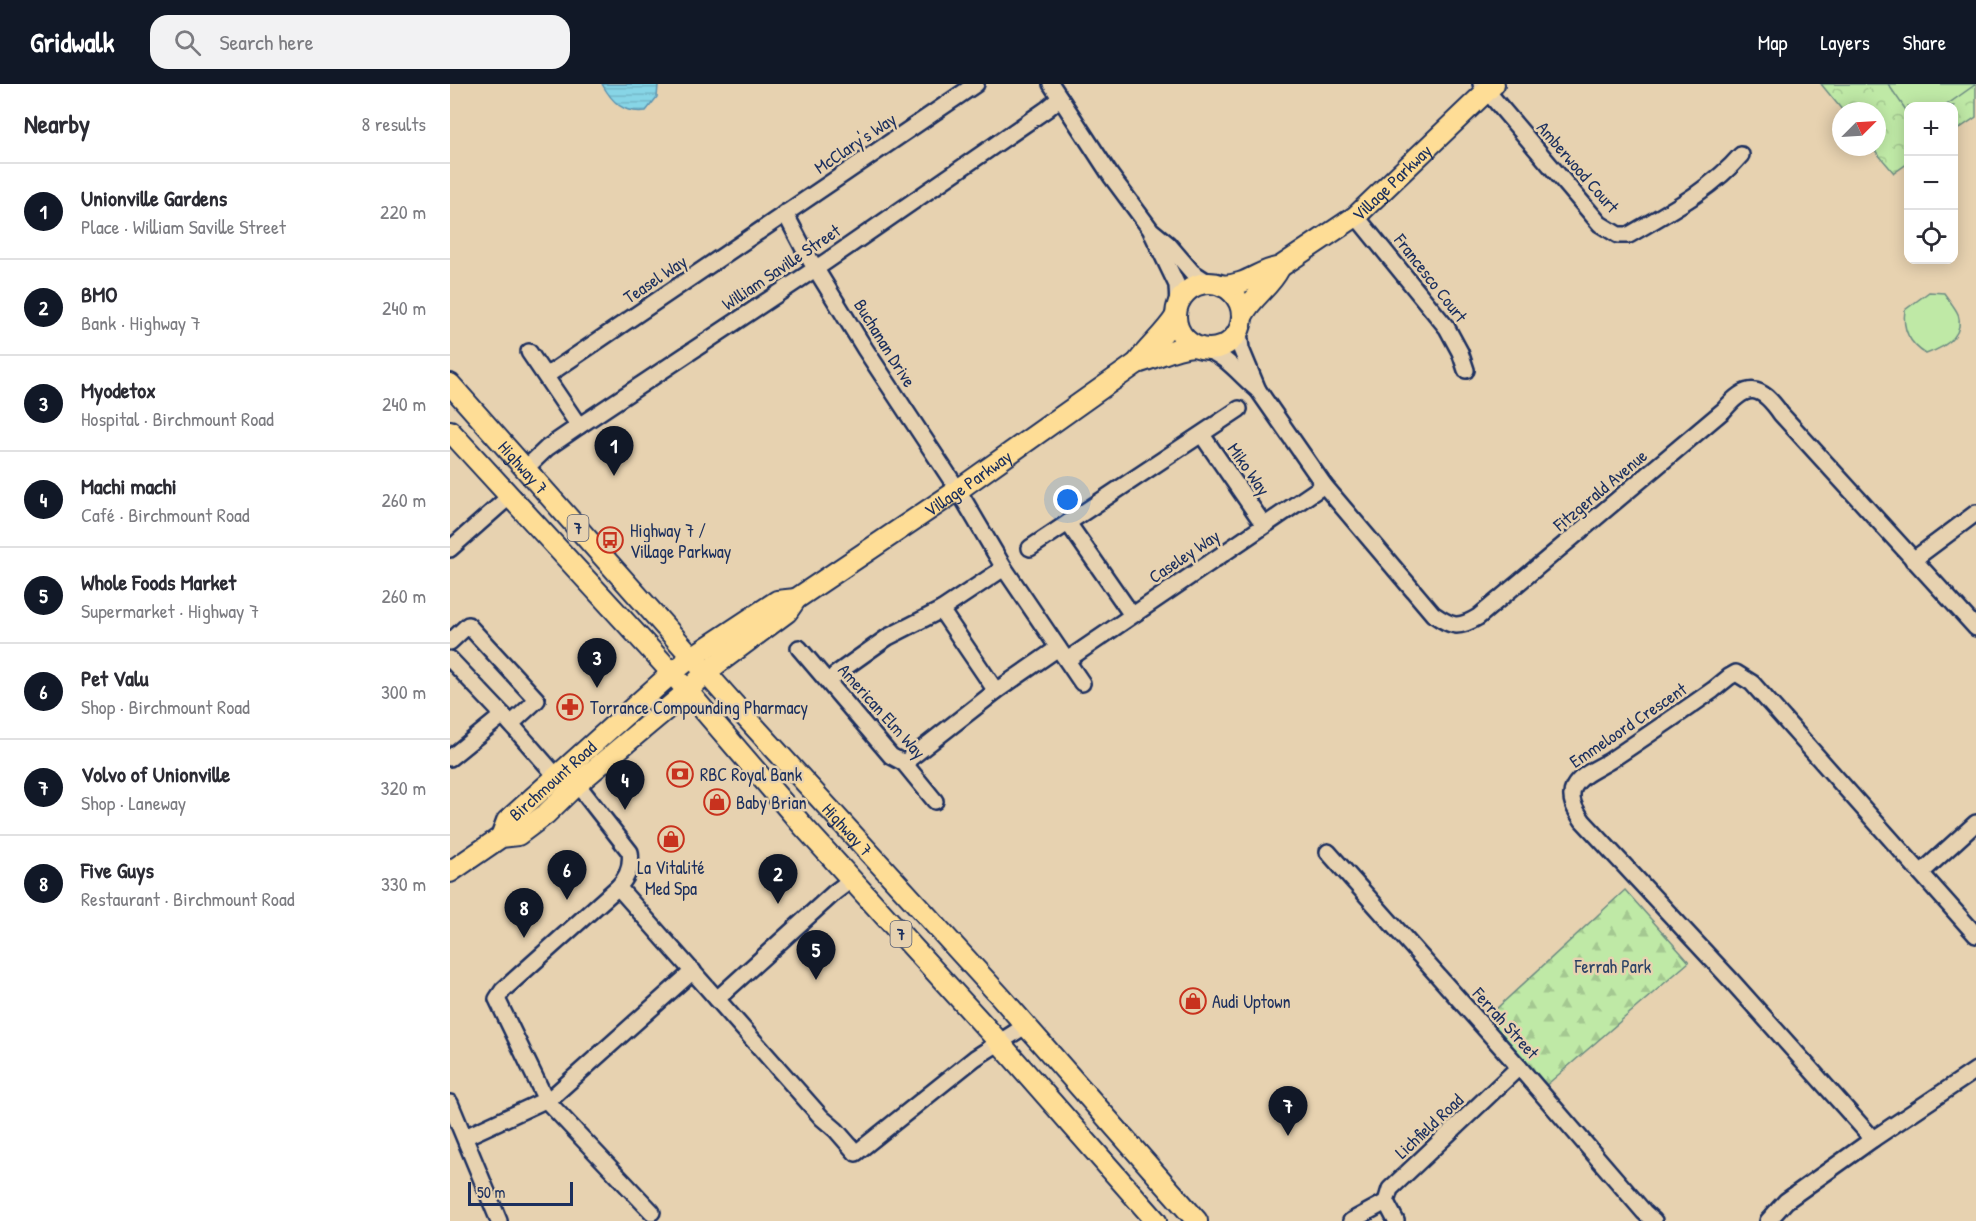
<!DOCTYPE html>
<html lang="en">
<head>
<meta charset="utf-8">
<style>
	body { margin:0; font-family:"Patrick Hand",sans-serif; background:#f2f2f3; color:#2b2b33 }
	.controls { position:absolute; right:18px; top:18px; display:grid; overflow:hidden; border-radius:12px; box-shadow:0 3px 15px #0003 }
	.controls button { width:54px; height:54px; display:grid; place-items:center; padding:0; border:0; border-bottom:2px solid #e1e1e2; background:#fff; color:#2b2b33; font:30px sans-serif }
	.compass { position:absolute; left:1382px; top:18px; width:54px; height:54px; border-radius:50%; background:#fff; box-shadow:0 3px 15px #0003; rotate:66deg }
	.scale { position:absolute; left:18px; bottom:15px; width:105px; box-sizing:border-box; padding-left:6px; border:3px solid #1b2f5e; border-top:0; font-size:16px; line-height:21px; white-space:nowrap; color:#1b2f5e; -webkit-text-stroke:4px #e7d2b0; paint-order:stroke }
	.you { position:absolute; left:618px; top:416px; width:21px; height:21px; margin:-15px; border:4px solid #fff; border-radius:50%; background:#1a73e8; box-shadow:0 0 0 9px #1a73e833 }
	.badge { display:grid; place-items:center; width:39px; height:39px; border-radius:50%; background:#111827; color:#fff; font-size:20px; font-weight:700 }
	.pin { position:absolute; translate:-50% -50px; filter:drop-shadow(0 2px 3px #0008) }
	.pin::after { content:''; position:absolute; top:32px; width:21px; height:18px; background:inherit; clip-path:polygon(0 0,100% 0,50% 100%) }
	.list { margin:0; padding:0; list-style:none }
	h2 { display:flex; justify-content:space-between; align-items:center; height:78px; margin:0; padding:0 24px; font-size:26px }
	h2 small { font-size:20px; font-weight:400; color:#7c7c81 }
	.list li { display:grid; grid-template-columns:39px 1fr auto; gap:18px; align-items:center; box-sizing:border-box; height:96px; padding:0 24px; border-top:2px solid #e1e1e2 }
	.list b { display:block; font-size:22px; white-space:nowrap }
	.list p { margin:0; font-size:20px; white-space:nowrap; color:#7c7c81 }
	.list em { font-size:20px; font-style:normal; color:#7c7c81 }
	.icon { flex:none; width:33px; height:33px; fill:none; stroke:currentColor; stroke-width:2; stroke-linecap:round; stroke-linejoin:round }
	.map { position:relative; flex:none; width:1526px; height:1137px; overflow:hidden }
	header { display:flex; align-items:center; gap:36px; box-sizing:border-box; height:84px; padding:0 30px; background:#111827; color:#fff }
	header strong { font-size:28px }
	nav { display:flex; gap:33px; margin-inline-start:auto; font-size:21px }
	.search { width:420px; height:54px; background:#f2f2f3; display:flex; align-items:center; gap:15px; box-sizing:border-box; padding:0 21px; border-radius:18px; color:#7c7c81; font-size:22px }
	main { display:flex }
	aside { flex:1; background:#fff }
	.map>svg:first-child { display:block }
</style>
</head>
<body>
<header>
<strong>Gridwalk</strong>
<div class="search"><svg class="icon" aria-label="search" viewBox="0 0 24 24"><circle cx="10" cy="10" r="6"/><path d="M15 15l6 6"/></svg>Search here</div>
<nav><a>Map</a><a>Layers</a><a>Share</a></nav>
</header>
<main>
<aside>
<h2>Nearby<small>8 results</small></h2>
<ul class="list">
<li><span class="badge">1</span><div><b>Unionville Gardens</b><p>Place · William Saville Street</p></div><em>220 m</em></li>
<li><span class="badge">2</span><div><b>BMO</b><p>Bank · Highway 7</p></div><em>240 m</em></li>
<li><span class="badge">3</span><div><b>Myodetox</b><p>Hospital · Birchmount Road</p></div><em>240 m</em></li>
<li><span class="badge">4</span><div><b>Machi machi</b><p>Café · Birchmount Road</p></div><em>260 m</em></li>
<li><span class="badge">5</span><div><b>Whole Foods Market</b><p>Supermarket · Highway 7</p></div><em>260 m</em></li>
<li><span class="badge">6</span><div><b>Pet Valu</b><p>Shop · Birchmount Road</p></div><em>300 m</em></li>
<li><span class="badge">7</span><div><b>Volvo of Unionville</b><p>Shop · Laneway</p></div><em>320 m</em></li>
<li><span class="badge">8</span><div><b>Five Guys</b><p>Restaurant · Birchmount Road</p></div><em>330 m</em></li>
</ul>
</aside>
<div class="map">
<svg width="1526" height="1137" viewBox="0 0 1526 1137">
	<defs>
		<pattern id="forest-firs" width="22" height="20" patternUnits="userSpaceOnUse" patternTransform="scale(1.5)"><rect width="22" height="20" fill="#bfe9a6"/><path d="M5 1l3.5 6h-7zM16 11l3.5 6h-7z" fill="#a4c891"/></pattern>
		<pattern id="park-crowns" width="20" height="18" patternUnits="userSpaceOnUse" patternTransform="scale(1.5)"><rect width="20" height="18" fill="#bfe9a6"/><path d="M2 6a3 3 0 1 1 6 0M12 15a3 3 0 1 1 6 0" fill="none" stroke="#a4c891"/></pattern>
		<pattern id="water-rules" width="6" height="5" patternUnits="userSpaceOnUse" patternTransform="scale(1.5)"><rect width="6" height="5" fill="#87d5e6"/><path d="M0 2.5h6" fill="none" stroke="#74b7c8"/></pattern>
	</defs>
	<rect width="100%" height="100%" fill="#e7d2b0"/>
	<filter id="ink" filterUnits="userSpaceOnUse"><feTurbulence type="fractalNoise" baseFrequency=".0167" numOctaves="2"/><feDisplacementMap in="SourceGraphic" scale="12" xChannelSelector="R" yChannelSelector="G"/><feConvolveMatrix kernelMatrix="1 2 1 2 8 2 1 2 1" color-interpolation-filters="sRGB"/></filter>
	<g filter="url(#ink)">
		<path fill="url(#forest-firs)" stroke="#6d8c82" stroke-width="1.5" d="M1175 806 1239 878 1093 1004 1033 937Z"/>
		<path fill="url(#park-crowns)" stroke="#6d8c82" stroke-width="1.5" d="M1371 0H1526V33L1504 48V22H1458V79L1444 89 1422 63H1427V27H1393Z"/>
		<g fill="#bfe9a6" stroke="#6d8c82" stroke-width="1.5">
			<path d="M1438 0H1526L1495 22H1458V29Z"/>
			<path d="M1479 208 1494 209C1498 215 1505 223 1508 230 1515 252 1493 264 1476 270 1460 260 1452 245 1455 226Z"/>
		</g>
		<path fill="url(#water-rules)" stroke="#5c93b0" stroke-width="1.5" d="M152 0H207L208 2 207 13 196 27C173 30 162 18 152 0Z"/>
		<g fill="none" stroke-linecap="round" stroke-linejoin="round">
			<g stroke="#1b2f5e" stroke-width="20">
				<g id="minor">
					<path d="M601 0 661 92 701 146 718 160 742 188 759 199"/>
					<path d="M1031 0 1150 140 1168 151H1179C1218 128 1261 106 1291 71"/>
					<path d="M335 129 356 169 415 265 508 406 554 484 632 599"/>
					<path d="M906 132 997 244 1010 268 1016 286"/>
					<path d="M702 149 727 201 728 222"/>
					<path d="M789 248 791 265 808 306 874 401 983 530C1002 543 1008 545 1028 533L1274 326C1297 299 1310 300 1331 330L1526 544"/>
					<path d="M756 266C777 272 791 293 808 306"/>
					<path d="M79 268 129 342"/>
					<path d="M96 292 526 0"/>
					<path d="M752 351 814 441"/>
					<path d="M75 385 97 364 129 342 377 177 597 25 610 14"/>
					<path d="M618 439 682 531"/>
					<path d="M580 464 789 325"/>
					<path d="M0 465 60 412"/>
					<path d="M1463 476 1526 429"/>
					<path d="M491 526 546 607"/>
					<path d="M0 558 18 541 87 616 61 640"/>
					<path d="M349 564 441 672 454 679 485 717"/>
					<path d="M0 575 53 631 107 693"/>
					<path d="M617 576 874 401"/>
					<path d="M379 598 386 590 438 553 491 526 554 484"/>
					<path d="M0 674 53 631"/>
					<path d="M454 679 546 607 608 564"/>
					<path d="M127 700 180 768C182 782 178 793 168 803L53 906 47 915 96 1016 202 1128"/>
					<path d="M878 768 1069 983 1194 1128 1204 1137"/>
					<path d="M1471 789 1526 739"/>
					<path d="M168 803 372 1034 386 1046 406 1069 525 974 575 942"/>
					<path d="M267 915 385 808 401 796"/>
					<path d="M0 1019 49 1137"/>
					<path d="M15 1053 102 1013 243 887"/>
					<path d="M1423 1055 1280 895 1133 737C1126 727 1118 715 1124 703 1131 690 1149 684 1161 676 1195 653 1229 630 1263 606L1279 593 1286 589 1302 599 1526 851"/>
					<path d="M901 1137 936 1118"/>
					<path d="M946 1137 936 1118 940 1105 1069 983"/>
					<path d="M1318 1137 1336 1117 1423 1055 1526 986"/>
				</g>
			</g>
			<g stroke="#1b2f5e" stroke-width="24">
				<g id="major">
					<circle cx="759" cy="232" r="33"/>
					<path id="s1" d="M772 202C799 201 807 187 830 183L906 132 1044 0"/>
					<path d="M793 231C802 213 820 203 829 185"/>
					<path d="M687 279C706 274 724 263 744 262"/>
					<path id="s2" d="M0 300 281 617 550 912 747 1137"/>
					<path d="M0 347 222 589 353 742 549 958 706 1137"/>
					<path id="s3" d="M51 753 57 737 222 589 242 573 327 517 346 515"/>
					<path id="s4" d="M0 788 51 753 68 751 96 730 127 700 238 607 256 588 337 528 346 515 508 406 687 279C699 262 715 250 726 232"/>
				</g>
			</g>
			<use href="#minor" stroke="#e7d2b0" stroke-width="15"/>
			<use href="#major" stroke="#fedd96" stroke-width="20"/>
		</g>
	</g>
	<defs>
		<g id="bus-ring" transform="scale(1.35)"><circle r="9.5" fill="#e7d2b0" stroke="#c8321e" stroke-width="1.5"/><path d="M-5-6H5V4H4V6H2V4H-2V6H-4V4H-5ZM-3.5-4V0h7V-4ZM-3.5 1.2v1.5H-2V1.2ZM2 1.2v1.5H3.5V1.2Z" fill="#c8321e"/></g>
		<g id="pharmacy-ring" transform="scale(1.35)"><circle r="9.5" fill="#e7d2b0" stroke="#c8321e" stroke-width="1.5"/><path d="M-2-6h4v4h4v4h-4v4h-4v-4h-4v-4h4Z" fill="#c8321e"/></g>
		<g id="bank-ring" transform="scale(1.35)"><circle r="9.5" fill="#e7d2b0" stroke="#c8321e" stroke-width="1.5"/><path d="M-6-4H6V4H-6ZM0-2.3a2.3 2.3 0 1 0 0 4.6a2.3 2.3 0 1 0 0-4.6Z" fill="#c8321e"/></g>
		<g id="shop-ring" transform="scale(1.35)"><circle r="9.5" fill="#e7d2b0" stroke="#c8321e" stroke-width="1.5"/><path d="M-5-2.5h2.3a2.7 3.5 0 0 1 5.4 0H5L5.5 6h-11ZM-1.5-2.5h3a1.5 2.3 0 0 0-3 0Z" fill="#c8321e"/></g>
	</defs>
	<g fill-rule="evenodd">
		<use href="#bus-ring" x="160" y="456"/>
		<use href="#pharmacy-ring" x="120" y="623"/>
		<use href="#bank-ring" x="230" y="690"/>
		<use href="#shop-ring" x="267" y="718"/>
		<use href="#shop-ring" x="221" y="755"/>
		<use href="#shop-ring" x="743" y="917"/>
	</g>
	<g text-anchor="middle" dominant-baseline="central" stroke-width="5" stroke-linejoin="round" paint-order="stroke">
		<g fill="#e7d2b0" stroke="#586077" stroke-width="1.5">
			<rect x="117.5" y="431" width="21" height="26" rx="4.5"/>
			<rect x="440.5" y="837" width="21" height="26" rx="4.5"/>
		</g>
		<g font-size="16" font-weight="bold" fill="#1b2f5e">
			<text x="128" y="444">7</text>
			<text x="451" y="850">7</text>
		</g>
		<g font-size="18" fill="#1b2f5e" stroke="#e7d2b0">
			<text transform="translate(405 59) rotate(-34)">McClary's Way</text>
			<text transform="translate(1128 83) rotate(49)">Amberwood Court</text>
			<text stroke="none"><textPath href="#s1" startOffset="202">Village Parkway</textPath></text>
			<text transform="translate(331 183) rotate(-34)">William Saville Street</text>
			<text transform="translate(981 194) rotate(52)">Francesco Court</text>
			<text transform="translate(205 195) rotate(-34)">Teasel Way</text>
			<text transform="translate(435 259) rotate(58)">Buchanan Drive</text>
			<text stroke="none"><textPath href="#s2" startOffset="111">Highway 7</textPath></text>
			<text transform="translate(799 385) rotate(55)">Miko Way</text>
			<text stroke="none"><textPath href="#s4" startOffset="652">Village Parkway</textPath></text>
			<text transform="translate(1150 406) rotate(-40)">Fitzgerald Avenue</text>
			<text transform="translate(734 472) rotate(-34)">Caseley Way</text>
			<text transform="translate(432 627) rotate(48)">American Elm Way</text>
			<text transform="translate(1178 641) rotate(-34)">Emmeloord Crescent</text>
			<text stroke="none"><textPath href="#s3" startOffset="78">Birchmount Road</textPath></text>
			<text stroke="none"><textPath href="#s2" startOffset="597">Highway 7</textPath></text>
			<text transform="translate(1056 939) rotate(48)">Ferrah Street</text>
			<text transform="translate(979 1042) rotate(-43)">Lichfield Road</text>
		</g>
		<g font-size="18" fill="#1b2f5e" stroke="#e7d2b0" text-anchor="start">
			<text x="180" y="446">Highway 7 /<tspan x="180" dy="21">Village Parkway</tspan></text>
			<text x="140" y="623">Torrance Compounding Pharmacy</text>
			<text x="250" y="690">RBC Royal Bank</text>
			<text x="286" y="718">Baby Brian</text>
			<text x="221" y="783" text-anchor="middle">La Vitalité<tspan x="221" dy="21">Med Spa</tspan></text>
			<text x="762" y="917">Audi Uptown</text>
		</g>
		<g font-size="18" fill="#2b4265" stroke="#e7d2b0">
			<text x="1163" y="882">Ferrah Park</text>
		</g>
	</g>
</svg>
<div class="controls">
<button>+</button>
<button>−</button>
<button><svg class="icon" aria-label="locate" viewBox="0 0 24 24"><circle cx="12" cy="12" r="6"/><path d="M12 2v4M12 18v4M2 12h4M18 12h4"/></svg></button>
</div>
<svg class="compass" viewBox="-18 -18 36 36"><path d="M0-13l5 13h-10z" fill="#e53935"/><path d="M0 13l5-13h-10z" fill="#7c7c81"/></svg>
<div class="scale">50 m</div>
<div class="you"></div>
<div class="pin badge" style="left:164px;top:392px">1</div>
<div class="pin badge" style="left:328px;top:820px">2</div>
<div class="pin badge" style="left:147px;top:604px">3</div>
<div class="pin badge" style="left:175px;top:726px">4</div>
<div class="pin badge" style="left:366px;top:896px">5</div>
<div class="pin badge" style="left:117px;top:816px">6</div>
<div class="pin badge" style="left:838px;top:1052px">7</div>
<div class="pin badge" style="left:74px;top:854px">8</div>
</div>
</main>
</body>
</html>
